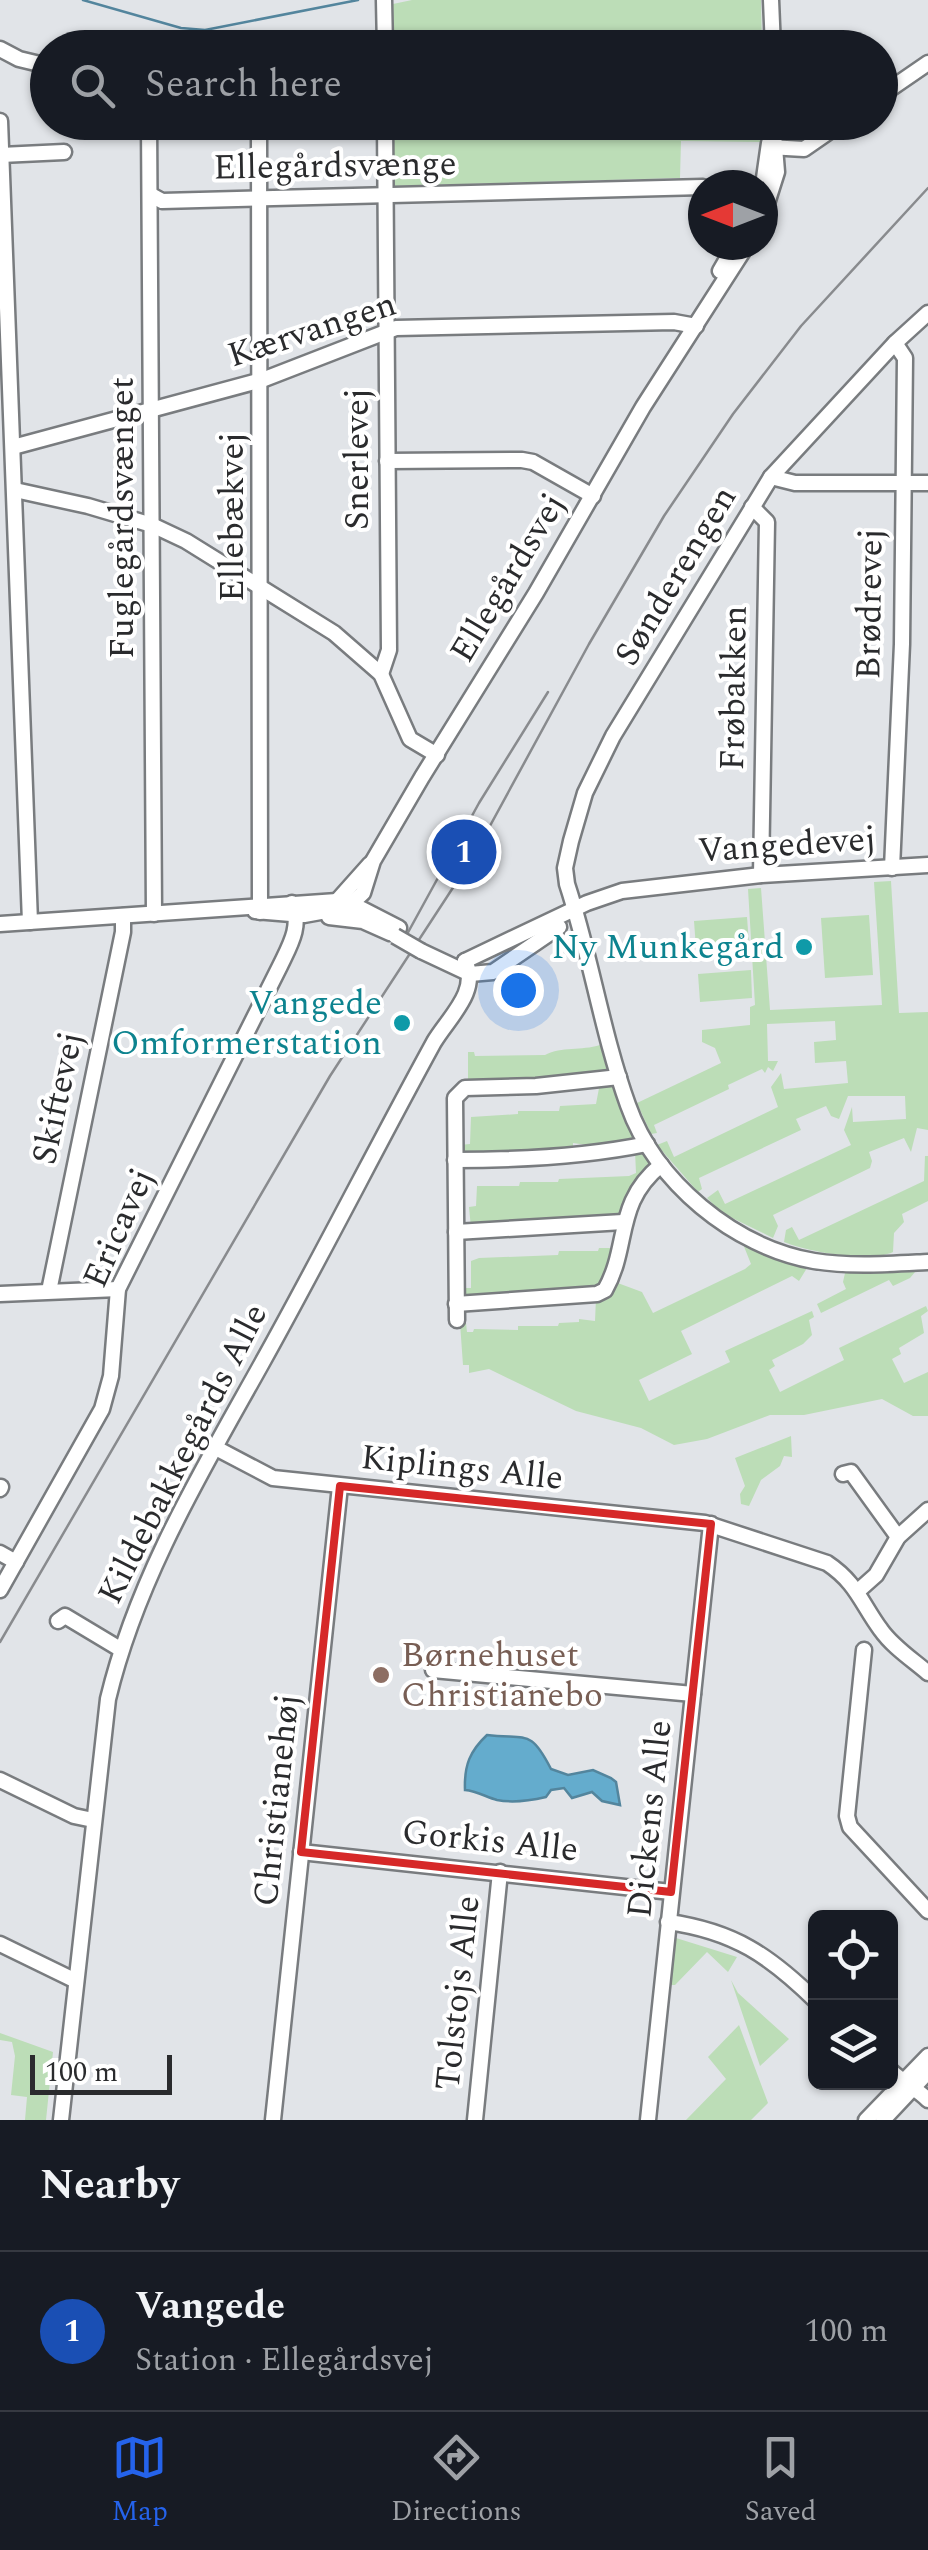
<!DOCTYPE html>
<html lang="en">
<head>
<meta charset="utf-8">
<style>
	body { margin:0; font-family:Spectral,serif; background:#20242c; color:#f1f3f6 }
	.controls { position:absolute; right:30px; bottom:30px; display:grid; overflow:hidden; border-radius:15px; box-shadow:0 2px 8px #0004 }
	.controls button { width:90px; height:90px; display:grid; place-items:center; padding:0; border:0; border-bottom:2px solid #363941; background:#171b24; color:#f1f3f6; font:50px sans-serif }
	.compass { position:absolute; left:688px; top:170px; width:90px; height:90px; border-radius:50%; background:#171b24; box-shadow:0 2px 8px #0004; rotate:270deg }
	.scale { position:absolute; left:30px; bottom:25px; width:142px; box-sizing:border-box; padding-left:10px; border:5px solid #2a2b2d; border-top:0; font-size:28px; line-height:35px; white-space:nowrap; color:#2a2b2d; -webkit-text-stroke:8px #fff; paint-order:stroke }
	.you { position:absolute; left:518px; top:990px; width:35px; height:35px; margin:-25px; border:8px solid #fff; border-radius:50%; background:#1a73e8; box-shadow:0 0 0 15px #1a73e833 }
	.badge { display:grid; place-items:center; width:65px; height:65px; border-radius:50%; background:#2563eb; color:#fff; font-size:32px; font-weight:700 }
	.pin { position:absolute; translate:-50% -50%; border:5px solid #fff; box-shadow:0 2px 10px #0006 }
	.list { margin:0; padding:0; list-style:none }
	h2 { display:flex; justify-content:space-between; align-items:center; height:130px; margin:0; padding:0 40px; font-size:42px }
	h2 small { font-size:32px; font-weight:400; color:#9ea1a6 }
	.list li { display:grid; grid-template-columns:65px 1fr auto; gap:30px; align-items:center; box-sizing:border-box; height:160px; padding:0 40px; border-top:2px solid #363941 }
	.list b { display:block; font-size:38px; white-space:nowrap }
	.list p { margin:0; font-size:32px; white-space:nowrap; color:#9ea1a6 }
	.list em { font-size:32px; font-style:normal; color:#9ea1a6 }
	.icon { flex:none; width:55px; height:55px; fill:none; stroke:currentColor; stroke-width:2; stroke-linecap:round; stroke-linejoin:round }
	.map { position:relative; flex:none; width:928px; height:2120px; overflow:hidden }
	.search { position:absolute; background:#171b24; box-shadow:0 2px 8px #0004; left:30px; right:30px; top:30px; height:110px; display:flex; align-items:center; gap:25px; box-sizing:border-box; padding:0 35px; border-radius:55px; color:#9ea1a6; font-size:38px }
	.sheet { height:290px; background:#171b24 }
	nav { display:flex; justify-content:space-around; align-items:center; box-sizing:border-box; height:140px; border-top:2px solid #363941; background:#171b24; font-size:28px; color:#9ea1a6 }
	nav a { display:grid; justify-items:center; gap:5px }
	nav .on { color:#2563eb }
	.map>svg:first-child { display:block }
</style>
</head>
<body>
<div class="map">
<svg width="928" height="2120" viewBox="0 0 928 2120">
	<rect width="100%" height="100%" fill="#e1e4e8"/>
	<g fill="#bcddb7">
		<path d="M412 0H761L762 47H394L393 4Z"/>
		<path d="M394 123H762V142L681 141 680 178 394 186Z"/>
		<path d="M891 881 899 1013 928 1012V1130L917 1128 911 1152 904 1138 869 1152 872 1161 870 1168 773 1215 778 1226 773 1238 722 1213 707 1198 718 1190 725 1204 851 1145 844 1130 852 1107 853 1122 906 1119 905 1096H848L839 1119 831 1116 826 1106 796 1119 801 1130 699 1178 702 1189 698 1192 657 1145 667 1141 674 1157 778 1107 771 1087 781 1073 784 1089 848 1083 846 1061 815 1063 814 1042 836 1040 835 1021 767 1024 768 1061H778L773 1071 768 1067 765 1073 762 1069 728 1085 729 1089 654 1125 657 1133 651 1134 637 1103 721 1063 715 1048 702 1042V1030L750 1025V1007L755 1005 748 889 761 888 770 1010 882 1005 874 882Z"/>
		<path d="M869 915 873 975 825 978 821 918Z"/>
		<path d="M747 917 749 944 696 948 694 921Z"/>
		<path d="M751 970 752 998 700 1002 698 974Z"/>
		<path d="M600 1045 608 1074 546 1076V1081L538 1082 537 1077 480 1079 479 1084H468V1052H474L475 1056 545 1055C562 1046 581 1051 600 1045Z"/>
		<path d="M611 1082 636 1142 587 1149V1145L573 1143V1150L461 1155 459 1145 470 1144 471 1117 518 1114V1111H559L560 1106 596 1104 600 1083Z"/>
		<path d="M640 1149 652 1167 622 1215 582 1221V1217L570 1218 569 1222 471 1228 469 1207 476 1206 477 1186H519L520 1182H558L559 1179 629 1176 636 1173 635 1151Z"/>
		<path d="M925 1156H928V1201L902 1214 904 1222 894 1233 893 1252C869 1263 809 1252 784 1242L786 1230 792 1227 799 1240 924 1181Z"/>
		<path d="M743 1244 774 1259 807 1268 799 1281 792 1276 681 1331 692 1354 639 1380 649 1401 730 1362 725 1351 812 1311 814 1317 809 1320 812 1335 803 1344 772 1360 775 1366 769 1370 780 1392 844 1360 839 1348 926 1306 928 1311 921 1316 924 1333 899 1348 901 1354 892 1359 904 1383 928 1372V1416H913L882 1399 804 1415H770L707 1439 674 1445 641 1428 576 1411 489 1369 469 1373V1365H463L460 1323H466L467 1332H473L474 1329 518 1330V1326H558L559 1323 579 1322V1319L595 1321 596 1298 615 1282 642 1292 653 1313 745 1269 751 1264Z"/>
		<path d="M599 1248H614L601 1289 482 1294 481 1298 460 1297V1288H471V1261L479 1258 558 1255 559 1251H598Z"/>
		<path d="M915 1272 910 1278 893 1286 889 1280 821 1313 817 1304 846 1289 843 1282 845 1273Z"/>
		<path d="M791 1436 792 1457 784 1456 780 1466 761 1480 749 1506 741 1504 740 1494 745 1486 735 1458Z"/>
		<path d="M676 1938 737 1957 728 1972 707 1952 675 1985H670Z"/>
		<path d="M731 1980 738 1993 789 2039 760 2066Z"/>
		<path d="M739 2025 768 2103 751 2120H686L726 2079 708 2057Z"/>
		<path d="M0 2033 53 2052 46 2120H25L27 2097 11 2095 15 2056 12 2042 0 2040Z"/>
	</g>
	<path fill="#64accd" stroke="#53859d" stroke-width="2.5" d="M487 1735C527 1740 530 1728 551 1769L568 1775 593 1770 611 1778 616 1782 620 1805 602 1801 592 1792 572 1798 564 1788 551 1790 546 1797C533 1800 512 1803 497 1800 486 1797 477 1791 465 1790 464 1765 470 1751 487 1735Z"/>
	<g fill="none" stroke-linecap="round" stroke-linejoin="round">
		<path stroke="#53859d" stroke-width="2.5" d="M83 0 181 28 205 30 358 0"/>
		<g stroke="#797c7f" stroke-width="19">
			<g id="minor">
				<path d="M384 0 385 48"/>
				<path d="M771 0 773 48"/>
				<path d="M0 49 19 59 48 66"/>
				<path d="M880 96 928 63"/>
				<path d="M0 121 30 922"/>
				<path d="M149 122 154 914"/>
				<path d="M259 122 260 912"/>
				<path d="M769 147 804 149 843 122"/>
				<path d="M1 155 64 152"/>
				<path d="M763 185 769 143"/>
				<path d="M151 195 162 201 703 187"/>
				<path d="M763 216 777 172 773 122"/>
				<path d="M720 271 735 245"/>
				<path d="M928 313 895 343 771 477 613 736 585 793 571 841 565 868 567 884C591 957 602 1033 628 1105 655 1182 734 1247 814 1261 851 1267 890 1264 928 1262"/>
				<path d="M13 447 262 380 396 328 674 322 696 326"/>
				<path d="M387 461 522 460 533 462 593 496"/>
				<path d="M771 477 795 483H928"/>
				<path d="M15 490 88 506 152 525 186 541 334 633 381 674 410 739 437 755"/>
				<path d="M752 507 767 522 761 875"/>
				<path d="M381 674 389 650 385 122"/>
				<path d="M892 868 902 644 905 358 895 343"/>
				<path d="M337 901 370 864"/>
				<path d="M255 911 303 915"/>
				<path d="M304 915 348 907 363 893 373 861 422 777 536 593 643 407 747 245"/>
				<path d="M329 917 363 921 390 933"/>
				<path d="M0 924 337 901 362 909 399 928"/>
				<path d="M421 951 470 974 493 972 559 927"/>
				<path d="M465 961 587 903 622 891 761 875 928 865"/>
				<path d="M455 1160C519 1160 584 1157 647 1144"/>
				<path d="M456 1232 623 1222"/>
				<path d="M49 1291 123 932V916"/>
				<path d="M0 1294 118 1289"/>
				<path d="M456 1304 597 1294 605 1290C630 1246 614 1203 661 1165"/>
				<path d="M457 1320 455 1098 465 1088 536 1086 619 1077"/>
				<path d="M214 1447 273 1478 705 1523 827 1563C857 1583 861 1603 881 1630 893 1647 913 1660 928 1673"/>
				<path d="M843 1474 851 1472 898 1537"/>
				<path d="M0 1489 1 1487"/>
				<path d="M0 1553 16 1562"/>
				<path d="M0 1590 102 1409 111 1376 118 1289 280 966C290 945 302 926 292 903"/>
				<path d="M858 1591 876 1575 898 1537 928 1510"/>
				<path d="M58 1621 65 1616 120 1649"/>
				<path d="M864 1650 847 1816 850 1827 928 1911"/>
				<path d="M433 1670 693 1694"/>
				<path d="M0 1780 74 1816 93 1820"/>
				<path d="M301 1852 671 1892"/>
				<path d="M668 1922C734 1931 770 1956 816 2001"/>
				<path d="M0 1944 76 1981"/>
				<path d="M890 2070C902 2082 916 2088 928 2100"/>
				<path d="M61 2120 108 1699C137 1578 202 1471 262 1363 321 1257 376 1148 434 1042 449 1017 480 991 465 961"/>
				<path d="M273 2120 340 1486"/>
				<path d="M475 2120 500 1872"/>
				<path d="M648 2120 711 1524"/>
				<path d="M866 2120 928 2056"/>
				<path d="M883 2120 928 2072"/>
			</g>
		</g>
		<use href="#minor" stroke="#fff" stroke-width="14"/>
		<g stroke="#898b8e" stroke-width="2.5">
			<path d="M400 947 479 803 548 692"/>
			<path d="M0 1642 330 1076 473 857 589 644 664 516 733 414 801 326 928 188"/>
		</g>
		<g stroke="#797c7f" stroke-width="19" stroke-linecap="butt">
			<path id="minor-bridge" d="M395 936 421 951"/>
		</g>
		<use href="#minor-bridge" stroke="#fff" stroke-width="14"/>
	</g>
	<path fill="none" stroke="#d62828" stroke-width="8" stroke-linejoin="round" d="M340 1486 711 1524 671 1892 301 1852Z"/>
	<g fill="#0f9aa8" stroke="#fff" stroke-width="4">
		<circle cx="804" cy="947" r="10"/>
		<circle cx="402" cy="1023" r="10"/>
	</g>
	<circle fill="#8d6e63" stroke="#fff" stroke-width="4" cx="381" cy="1675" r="10"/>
	<g text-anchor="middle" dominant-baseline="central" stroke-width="8" stroke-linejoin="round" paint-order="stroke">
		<g font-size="35" fill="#2a2b2d" stroke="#fff">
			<text transform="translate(335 166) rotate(-1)">Ellegårdsvænge</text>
			<text transform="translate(312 330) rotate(-18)">Kærvangen</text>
			<text transform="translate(357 459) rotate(-90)">Snerlevej</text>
			<text transform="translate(232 517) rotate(-90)">Ellebækvej</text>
			<text transform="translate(122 518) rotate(-90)">Fuglegårdsvænget</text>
			<text transform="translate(676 576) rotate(-59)">Sønderengen</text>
			<text transform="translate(508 578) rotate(-59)">Ellegårdsvej</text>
			<text transform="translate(870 604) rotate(-89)">Brødrevej</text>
			<text transform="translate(734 688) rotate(-89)">Frøbakken</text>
			<text transform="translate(787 845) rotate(-4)">Vangedevej</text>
			<text transform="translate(58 1098) rotate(-78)">Skiftevej</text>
			<text transform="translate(119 1228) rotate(-66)">Ericavej</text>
			<text transform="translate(183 1454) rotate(-63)">Kildebakkegårds Alle</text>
			<text transform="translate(462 1468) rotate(6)">Kiplings Alle</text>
			<text transform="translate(277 1800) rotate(-84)">Christianehøj</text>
			<text transform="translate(650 1819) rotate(-84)">Dickens Alle</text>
			<text transform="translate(490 1841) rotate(6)">Gorkis Alle</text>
			<text transform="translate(458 1993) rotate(-84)">Tolstojs Alle</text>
		</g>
		<g font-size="35" fill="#0d838f" stroke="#fff" text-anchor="end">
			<text x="784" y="947">Ny Munkegård</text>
			<text x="382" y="1003">Vangede<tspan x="382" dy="40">Omformerstation</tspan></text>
		</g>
		<g font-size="35" fill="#785e54" stroke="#fff" text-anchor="start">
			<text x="401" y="1655">Børnehuset<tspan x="401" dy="40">Christianebo</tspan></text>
		</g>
	</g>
</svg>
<div class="controls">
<button><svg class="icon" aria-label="locate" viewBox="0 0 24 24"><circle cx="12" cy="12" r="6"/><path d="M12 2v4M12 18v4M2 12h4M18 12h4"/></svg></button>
<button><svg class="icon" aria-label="layers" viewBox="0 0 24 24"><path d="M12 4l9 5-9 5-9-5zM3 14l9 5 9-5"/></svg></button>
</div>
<svg class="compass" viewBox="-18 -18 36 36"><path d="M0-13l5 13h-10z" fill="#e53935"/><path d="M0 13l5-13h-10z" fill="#9ea1a6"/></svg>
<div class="scale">100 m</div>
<div class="you"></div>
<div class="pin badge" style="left:464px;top:852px;background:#1a4fb4">1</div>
<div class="search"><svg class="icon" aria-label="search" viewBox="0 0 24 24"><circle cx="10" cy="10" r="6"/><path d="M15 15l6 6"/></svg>Search here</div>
</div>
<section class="sheet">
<h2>Nearby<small></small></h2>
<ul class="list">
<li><span class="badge" style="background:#1a4fb4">1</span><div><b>Vangede</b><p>Station · Ellegårdsvej</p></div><em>100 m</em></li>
</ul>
</section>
<nav>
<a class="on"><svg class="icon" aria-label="map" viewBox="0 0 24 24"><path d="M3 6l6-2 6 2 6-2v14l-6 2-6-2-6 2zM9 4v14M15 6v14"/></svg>Map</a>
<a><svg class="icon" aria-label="directions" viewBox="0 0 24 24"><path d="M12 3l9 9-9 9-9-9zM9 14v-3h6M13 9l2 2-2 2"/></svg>Directions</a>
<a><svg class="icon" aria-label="saved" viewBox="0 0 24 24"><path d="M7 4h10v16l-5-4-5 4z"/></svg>Saved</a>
</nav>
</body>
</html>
